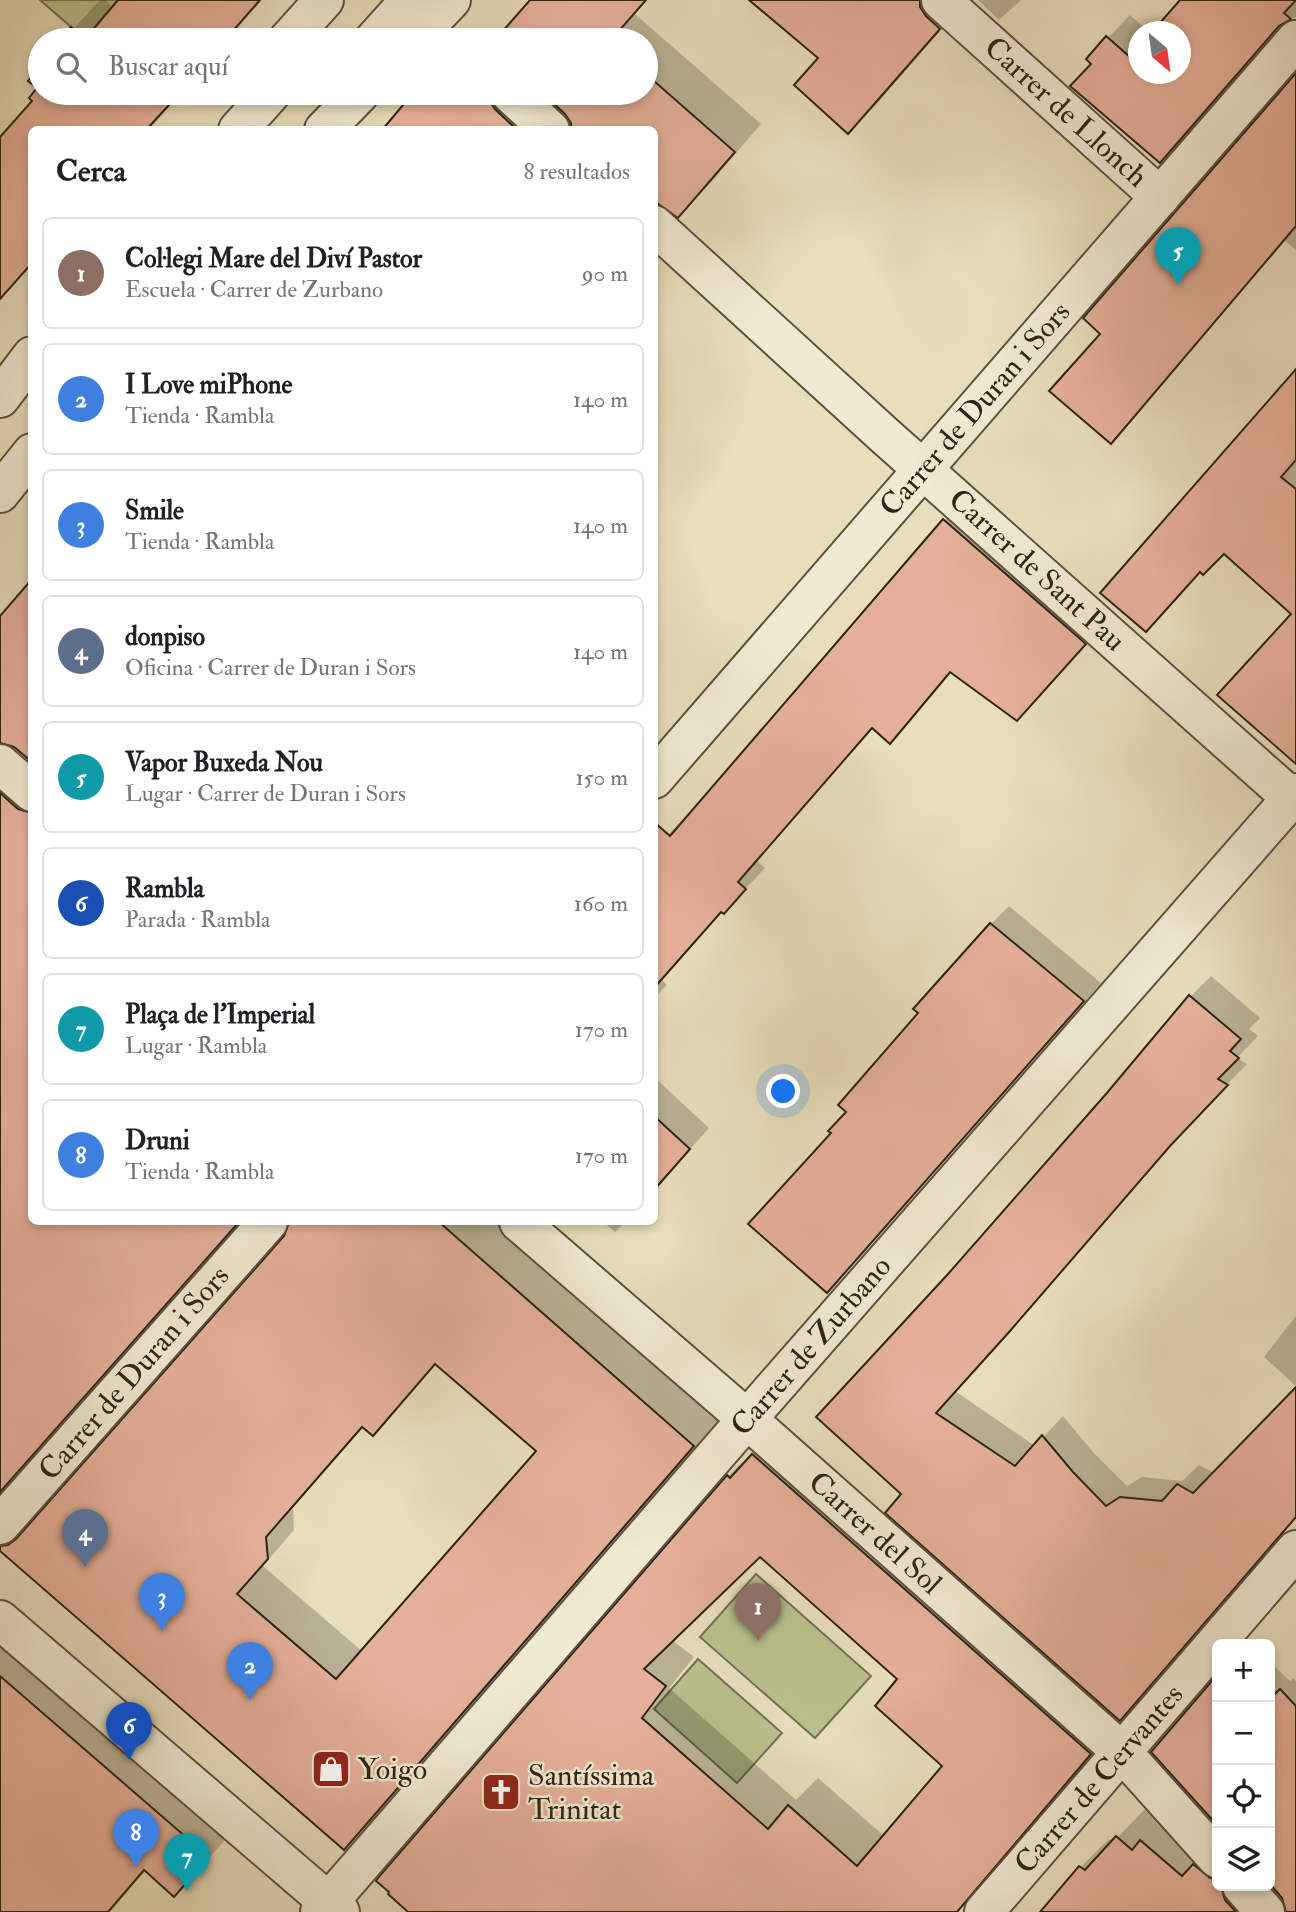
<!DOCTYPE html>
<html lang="es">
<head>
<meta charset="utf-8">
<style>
	body { margin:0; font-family:"IM FELL Double Pica",serif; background:#f2f2f2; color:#202124 }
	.controls { position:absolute; right:21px; bottom:21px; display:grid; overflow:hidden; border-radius:10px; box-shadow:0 4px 10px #0003 }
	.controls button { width:63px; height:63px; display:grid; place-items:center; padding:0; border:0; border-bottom:2px solid #e0e0e0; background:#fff; color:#202124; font:35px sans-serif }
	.compass { position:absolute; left:1128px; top:21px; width:63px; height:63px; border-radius:50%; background:#fff; box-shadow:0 4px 10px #0003; rotate:151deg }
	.you { position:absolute; left:784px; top:1092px; width:24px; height:24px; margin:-18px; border:5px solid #fff; border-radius:50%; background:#1a73e8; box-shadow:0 0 0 10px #1a73e833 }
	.badge { display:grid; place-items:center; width:46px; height:46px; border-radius:50%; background:#b45309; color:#fff; font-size:23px; font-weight:700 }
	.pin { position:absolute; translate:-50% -58px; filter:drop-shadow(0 2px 4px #0008) }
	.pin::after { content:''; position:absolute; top:37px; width:24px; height:21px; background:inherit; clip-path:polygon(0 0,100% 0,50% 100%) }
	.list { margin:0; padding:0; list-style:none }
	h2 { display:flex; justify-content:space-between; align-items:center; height:91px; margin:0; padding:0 28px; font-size:30px }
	h2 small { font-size:23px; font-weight:400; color:#757577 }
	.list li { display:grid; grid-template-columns:46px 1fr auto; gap:21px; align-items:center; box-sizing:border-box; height:112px; margin:0 14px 14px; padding:0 14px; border:2px solid #e0e0e0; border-radius:10px }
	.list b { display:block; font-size:26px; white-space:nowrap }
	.list p { margin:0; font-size:23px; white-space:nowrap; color:#757577 }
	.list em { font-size:23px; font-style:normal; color:#757577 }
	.icon { flex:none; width:38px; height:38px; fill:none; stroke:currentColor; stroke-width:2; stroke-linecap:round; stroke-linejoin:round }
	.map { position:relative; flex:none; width:1296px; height:1912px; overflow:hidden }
	.search { position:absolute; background:#fff; box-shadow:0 4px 10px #0003; left:28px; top:28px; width:630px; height:77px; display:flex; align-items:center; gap:18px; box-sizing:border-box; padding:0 24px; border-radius:38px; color:#757577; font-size:26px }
	.panel { position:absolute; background:#fff; box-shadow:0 4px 10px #0003; left:28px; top:126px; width:630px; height:1099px; border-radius:10px }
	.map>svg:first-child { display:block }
</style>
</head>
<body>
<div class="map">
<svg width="1296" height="1912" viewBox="0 0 1296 1912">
	<rect width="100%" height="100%" fill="#e8debb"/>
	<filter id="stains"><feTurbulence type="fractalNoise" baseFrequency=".00286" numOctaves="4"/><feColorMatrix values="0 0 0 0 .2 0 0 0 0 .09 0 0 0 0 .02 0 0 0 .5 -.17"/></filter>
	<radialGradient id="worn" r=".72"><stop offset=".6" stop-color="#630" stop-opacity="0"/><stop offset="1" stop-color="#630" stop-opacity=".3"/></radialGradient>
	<g fill="#bac08d" stroke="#747252" stroke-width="2">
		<path d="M40 0H118L85 39Z"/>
		<path d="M756 1574 871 1676 815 1738 700 1637Z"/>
		<path d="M698 1659 782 1733 737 1783 654 1709Z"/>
	</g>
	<g fill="#0003" fill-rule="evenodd">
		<path d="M100 0H105L114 8 121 0H262L227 40H63Z"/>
		<path d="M532 0H647L635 14 761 124 706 188 678 215 654 130H384L415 93H535L563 119 573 124 567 113 544 93H646V40H497Z"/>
		<path d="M752 0H967L876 105 848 132 821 58Z"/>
		<path d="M978 0H1021L999 20Z"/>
		<path d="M1182 0H1296V17L1286 20 1182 139 1160 161 1093 64 1108 38 1130 15 1149 32H1138V74H1180Z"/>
		<path d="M40 68V93H181L149 130H32V264L0 300V140L34 101 39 88 31 80Z"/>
		<path d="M1296 76V250L1285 241 1133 419 1111 442 1103 334Z"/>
		<path d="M1296 372V759L1293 614 1224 552 1202 571 1146 630Z"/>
		<path d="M965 500 1105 623 1037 698 952 672 910 722 890 742 873 727 757 861 765 868 724 912 722 910 662 980 667 985 654 998V849L688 814 690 816 945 520Z"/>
		<path d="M0 618 15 746 4 741 32 777V1222H240L11 1481 0 1514Z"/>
		<path d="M1009 906 1101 983 844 1273 834 1133 921 1013 991 924Z"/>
		<path d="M1211 976 1260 1018 1249 1029 1258 1036 1237 1058 1247 1064 1190 1123 1030 1308 955 1391 1035 1446 1063 1416 1093 1452 1127 1486 1142 1477 1182 1481 1199 1465 1214 1473 1296 1390V1517L1206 1618 1208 1620 1140 1698 1120 1718 904 1494 949 1275 1108 1095 1191 996Z"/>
		<path d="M654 1077 709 1128 654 1190Z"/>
		<path d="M291 1222H497L721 1418 372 1821 344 1848 0 1549V1540L22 1518 35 1519 286 1237 291 1227ZM437 1363 539 1451 363 1652 263 1566 294 1530 293 1508 364 1426 373 1434Z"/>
		<path d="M603 1222H626L615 1232Z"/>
		<path d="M1296 1316V1386L1264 1357Z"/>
		<path d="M757 1448 1118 1725 958 1912H411L379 1881 728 1476ZM760 1555 900 1679 945 1766 884 1836 818 1778 796 1800 669 1688 694 1657 672 1640Z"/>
		<path d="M0 1608 244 1820 174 1895 146 1870 110 1912H0Z"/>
		<path d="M1270 1662 1290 1681 1293 1678 1296 1681V1912H1042L1081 1867 1109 1839 1113 1842 1145 1809 1160 1822 1217 1843V1886H1266L1287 1905 1283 1897 1270 1882Z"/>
		<path d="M1217 1678V1823L1153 1752Z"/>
	</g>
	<g fill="#e5b099" stroke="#2e2317" stroke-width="2" fill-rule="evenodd">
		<path d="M118 0H260L225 40H60L71 27 85 39Z"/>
		<path d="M530 0H646L611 40H495Z"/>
		<path d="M749 0H920V7L926 16 940 29 848 134 794 85 818 58Z"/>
		<path d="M1180 0H1296L1284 13 1291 19 1279 26 1160 163 1070 86 1091 64 1086 59 1106 36 1130 57 1138 47V74H1180V32H1152Z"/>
		<path d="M40 66V93H180L146 130H32V263L0 299V137L32 101 29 98 37 88 28 81Z"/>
		<path d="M1296 73V226L1111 444 1049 391 1100 334 1083 318Z"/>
		<path d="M646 74 735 152 678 218 654 201V130H571V123L565 114 542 93H646Z"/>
		<path d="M413 93H489V100L495 109 517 130H382Z"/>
		<path d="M1296 369V460L1281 477 1296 489V764L1217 695 1291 614 1224 554 1203 575 1200 572 1146 632 1100 593Z"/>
		<path d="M943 519 1086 644 1017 721 950 672 890 744 872 728 738 882 746 889 724 914 721 912 654 988V822L670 836Z"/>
		<path d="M32 579V762L14 747 0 743V616Z"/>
		<path d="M0 793 18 809 32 813V1222H239L0 1492Z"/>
		<path d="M990 923 1084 1001 827 1293 748 1224 831 1133 828 1131 846 1112 838 1105 918 1013 913 1009Z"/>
		<path d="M1189 995 1241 1039 1230 1051 1239 1058 1218 1079 1228 1085 1170 1146 1010 1331 936 1413 1015 1466 1042 1435 1073 1472 1106 1506 1120 1497 1162 1501 1177 1484 1193 1493 1296 1387V1517L1120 1721 885 1513 901 1494 816 1417 948 1274 1106 1094Z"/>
		<path d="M654 1116 690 1149 654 1190Z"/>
		<path d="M289 1222H439L694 1446 344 1850 0 1551V1546L8 1545 16 1539 284 1236ZM435 1364 536 1451 336 1679 237 1594 268 1559 266 1537 362 1427 373 1436Z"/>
		<path d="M752 1454 1091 1754 957 1912H408L388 1894 389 1892 376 1881 377 1879 727 1475 730 1478ZM760 1557 897 1679 875 1706 942 1766 857 1866 788 1805 768 1829 642 1718 666 1686 644 1669Z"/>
		<path d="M1217 1675V1825L1151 1752Z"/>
		<path d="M0 1676 209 1857 174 1897 144 1870 108 1912H0Z"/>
		<path d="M1280 1689 1296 1706V1912H1286L1282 1898 1270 1884V1699Z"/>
		<path d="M1116 1836 1132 1850 1140 1840 1182 1876 1193 1864 1210 1878 1217 1879V1886H1221L1225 1900 1236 1912H1040L1079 1866 1085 1870Z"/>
	</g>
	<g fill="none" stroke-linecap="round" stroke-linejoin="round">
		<g stroke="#5c5240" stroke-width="42">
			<g id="minor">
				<path d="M941 0 1160 197"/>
				<path d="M288 40 324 0"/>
				<path d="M374 40 410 0"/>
				<path d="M413 40 451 0"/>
				<path d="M510 93 550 130"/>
				<path d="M238 130 271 93"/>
				<path d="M324 130 360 93"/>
				<path d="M654 225 883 434 1296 802"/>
				<path d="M0 398 32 356"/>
				<path d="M0 493 32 453"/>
				<path d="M0 764 32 792"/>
				<path d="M654 779 1296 40"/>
				<path d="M519 1222 747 1419 1122 1752 1217 1858"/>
				<path d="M0 1525 268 1222"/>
				<path d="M0 1620 340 1912"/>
				<path d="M1242 1886 1265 1912"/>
				<path d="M320 1912 747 1419 1296 793"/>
				<path d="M984 1912 1296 1550"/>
			</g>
		</g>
		<use href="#minor" stroke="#f0ead3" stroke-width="38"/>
	</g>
	<defs>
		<g id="shop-square" transform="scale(2.0125)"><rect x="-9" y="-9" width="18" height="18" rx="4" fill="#8f2418" stroke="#f0ead3"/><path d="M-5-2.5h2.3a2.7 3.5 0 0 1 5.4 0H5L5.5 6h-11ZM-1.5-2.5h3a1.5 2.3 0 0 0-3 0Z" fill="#fff"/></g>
		<g id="church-square" transform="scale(2.0125)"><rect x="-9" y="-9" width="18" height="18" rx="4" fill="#8f2418" stroke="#f0ead3"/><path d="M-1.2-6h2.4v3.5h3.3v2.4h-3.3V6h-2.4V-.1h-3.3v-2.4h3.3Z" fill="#fff"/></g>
	</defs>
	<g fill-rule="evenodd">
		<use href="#shop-square" x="331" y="1769"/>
		<use href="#church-square" x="501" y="1792"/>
	</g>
	<g text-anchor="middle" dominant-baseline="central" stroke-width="5" stroke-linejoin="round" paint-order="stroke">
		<g font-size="30" fill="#2e2317" stroke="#f0ead3">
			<text transform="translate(1066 112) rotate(42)">Carrer de Llonch</text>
			<text transform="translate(975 409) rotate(-49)">Carrer de Duran i Sors</text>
			<text transform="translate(1037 570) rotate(42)">Carrer de Sant Pau</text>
			<text transform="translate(811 1346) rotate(-49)">Carrer de Zurbano</text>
			<text transform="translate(134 1373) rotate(-49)">Carrer de Duran i Sors</text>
			<text transform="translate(875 1533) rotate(42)">Carrer del Sol</text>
			<text transform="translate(1099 1779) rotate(-49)">Carrer de Cervantes</text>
		</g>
		<g font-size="30" fill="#2e2317" stroke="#f0ead3" text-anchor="start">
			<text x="358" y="1769">Yoigo</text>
			<text x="528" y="1775">Santíssima<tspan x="528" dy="34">Trinitat</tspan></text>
		</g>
	</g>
	<rect width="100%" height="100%" filter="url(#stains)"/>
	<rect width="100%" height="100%" fill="url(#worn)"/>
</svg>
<div class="controls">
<button>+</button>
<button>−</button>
<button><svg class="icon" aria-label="locate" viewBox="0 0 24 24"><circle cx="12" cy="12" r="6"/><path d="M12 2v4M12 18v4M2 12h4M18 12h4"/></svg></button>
<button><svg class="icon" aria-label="layers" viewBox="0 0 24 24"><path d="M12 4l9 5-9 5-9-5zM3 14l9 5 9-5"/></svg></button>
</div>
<svg class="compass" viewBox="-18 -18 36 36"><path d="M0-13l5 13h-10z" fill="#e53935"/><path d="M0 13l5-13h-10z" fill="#757577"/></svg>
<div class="you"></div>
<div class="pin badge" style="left:758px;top:1641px;background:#8d6e63">1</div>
<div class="pin badge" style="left:250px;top:1700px;background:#3f7fe0">2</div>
<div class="pin badge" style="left:162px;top:1631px;background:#3f7fe0">3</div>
<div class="pin badge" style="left:85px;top:1567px;background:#5c6f8a">4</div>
<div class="pin badge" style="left:1178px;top:285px;background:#0f9aa8">5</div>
<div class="pin badge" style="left:129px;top:1760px;background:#1a4fb4">6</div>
<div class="pin badge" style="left:187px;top:1891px;background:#0f9aa8">7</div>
<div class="pin badge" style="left:136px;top:1867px;background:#3f7fe0">8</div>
<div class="search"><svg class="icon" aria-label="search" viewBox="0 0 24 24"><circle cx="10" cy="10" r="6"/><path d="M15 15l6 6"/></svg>Buscar aquí</div>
<section class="panel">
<h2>Cerca<small>8 resultados</small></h2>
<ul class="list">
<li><span class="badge" style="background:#8d6e63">1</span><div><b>Col·legi Mare del Diví Pastor</b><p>Escuela · Carrer de Zurbano</p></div><em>90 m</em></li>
<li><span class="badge" style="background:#3f7fe0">2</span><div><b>I Love miPhone</b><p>Tienda · Rambla</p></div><em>140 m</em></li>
<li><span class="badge" style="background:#3f7fe0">3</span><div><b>Smile</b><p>Tienda · Rambla</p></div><em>140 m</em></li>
<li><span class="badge" style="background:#5c6f8a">4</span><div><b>donpiso</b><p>Oficina · Carrer de Duran i Sors</p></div><em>140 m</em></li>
<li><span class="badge" style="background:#0f9aa8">5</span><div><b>Vapor Buxeda Nou</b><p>Lugar · Carrer de Duran i Sors</p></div><em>150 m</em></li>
<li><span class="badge" style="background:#1a4fb4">6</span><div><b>Rambla</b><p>Parada · Rambla</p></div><em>160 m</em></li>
<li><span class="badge" style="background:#0f9aa8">7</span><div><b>Plaça de l'Imperial</b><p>Lugar · Rambla</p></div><em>170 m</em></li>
<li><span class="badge" style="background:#3f7fe0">8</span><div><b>Druni</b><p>Tienda · Rambla</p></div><em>170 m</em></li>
</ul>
</section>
</div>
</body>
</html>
